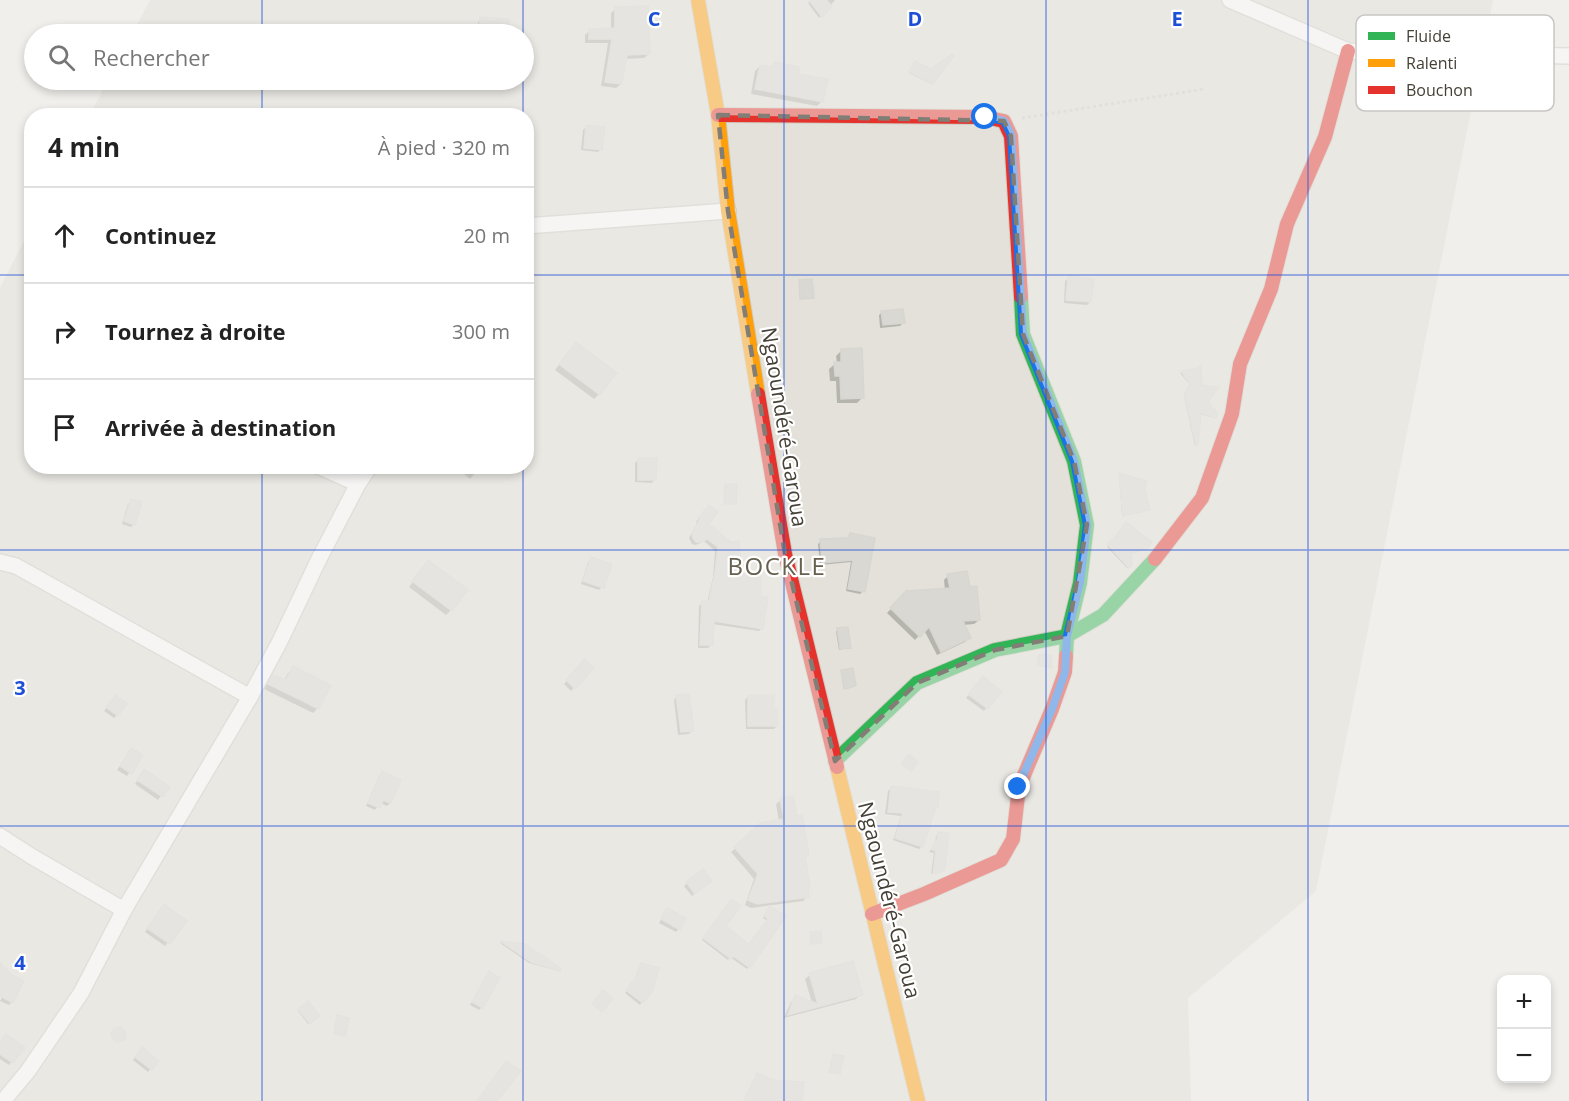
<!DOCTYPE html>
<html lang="fr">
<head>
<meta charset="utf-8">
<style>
	body { margin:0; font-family:"Open Sans",sans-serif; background:#f6f6f6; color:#222 }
	.controls { position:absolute; right:18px; bottom:18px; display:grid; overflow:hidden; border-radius:12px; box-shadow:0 3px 9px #0003 }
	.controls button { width:54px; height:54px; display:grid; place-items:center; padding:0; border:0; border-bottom:2px solid #e0e0e0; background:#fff; color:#222; font:30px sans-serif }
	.stop { position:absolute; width:18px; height:18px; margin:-14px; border:4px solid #1a73e8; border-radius:50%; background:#fff }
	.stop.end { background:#1a73e8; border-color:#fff; box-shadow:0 2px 6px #0008 }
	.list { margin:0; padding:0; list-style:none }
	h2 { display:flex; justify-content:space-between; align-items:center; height:78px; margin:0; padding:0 24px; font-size:26px }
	h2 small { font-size:20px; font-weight:400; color:#767676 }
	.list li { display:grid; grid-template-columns:39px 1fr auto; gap:18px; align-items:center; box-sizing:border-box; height:96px; padding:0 24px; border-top:2px solid #e0e0e0 }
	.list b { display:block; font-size:22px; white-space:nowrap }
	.list em { font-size:20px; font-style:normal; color:#767676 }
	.icon { flex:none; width:33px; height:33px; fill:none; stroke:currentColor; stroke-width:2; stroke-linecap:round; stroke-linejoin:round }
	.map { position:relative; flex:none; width:1569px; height:1101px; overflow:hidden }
	.search { position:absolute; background:#fff; box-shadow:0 3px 9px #0003; left:24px; top:24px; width:510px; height:66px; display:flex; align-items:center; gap:15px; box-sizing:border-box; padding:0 21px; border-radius:33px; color:#767676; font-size:22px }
	.panel { position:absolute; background:#fff; box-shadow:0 3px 9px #0003; left:24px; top:108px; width:510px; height:366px; border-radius:24px }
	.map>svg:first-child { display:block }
</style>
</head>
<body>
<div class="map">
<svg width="1569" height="1101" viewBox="0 0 1569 1101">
	<rect width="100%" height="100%" fill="#f0efeb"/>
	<path fill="#e3e1d9" d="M150 0H1493L1316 891 1188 998 1191 1101H0V288L31 227 32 466H526V116L90 115 108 80H524V34H132Z"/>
	<g fill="#0003">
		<path d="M811 0H845H835L819 18 808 3Z"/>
		<path d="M616 8 649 54 644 58 624 59 621 84 616 88 601 86 608 43H585V35L590 30 611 29V13Z"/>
		<path d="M481 18 507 20 506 34H477L478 22Z"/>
		<path d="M952 56 931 84 909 73 914 64 931 71Z"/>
		<path d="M775 64 796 75 822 101 817 106 751 94 755 71 760 66 771 68Z"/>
		<path d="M587 126 601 149 598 152 581 150 583 130Z"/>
		<path d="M1069 278 1090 302 1087 305 1064 303 1065 281Z"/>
		<path d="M882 312 903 323 900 326 880 328 879 315Z"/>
		<path d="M571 349 599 394 594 399 555 370Z"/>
		<path d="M841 351 863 397 857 403H837L836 381H830L829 369 835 364 837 363 836 356Z"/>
		<path d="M1198 370 1206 402 1215 417 1214 418 1200 414 1197 444 1195 446 1184 397 1190 385 1180 373Z"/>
		<path d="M639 459 655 479 652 483 635 482V463Z"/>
		<path d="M455 466H481L470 479Z"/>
		<path d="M1119 474 1143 489 1147 510 1122 516Z"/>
		<path d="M132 501 134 524 131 527 122 524 128 504Z"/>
		<path d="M706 510 707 524 762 628 759 631 712 624 711 645 708 648H698L699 606 703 602 707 603 713 577 715 551 704 541 696 545 692 544 689 538 697 523 696 522Z"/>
		<path d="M850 535 863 591 860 594 846 591 851 562 820 565 818 544 821 541 847 539Z"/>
		<path d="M1115 539 1130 555V564L1127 568 1107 547Z"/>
		<path d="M592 559 602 587 599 590 581 584 588 562Z"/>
		<path d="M424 567 451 610 446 615 409 587Z"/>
		<path d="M948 576 979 620 974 624 963 625 969 638 965 642 937 655 924 630 915 640 887 613 906 593 945 590 944 580Z"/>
		<path d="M846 628 849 647 839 650 836 631Z"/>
		<path d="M584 661 592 668 571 691 564 684Z"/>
		<path d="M293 668 318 708 313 713 264 689 268 682 273 677 284 681 288 673Z"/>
		<path d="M980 681 1000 692 984 711 966 698Z"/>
		<path d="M677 696 692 730 689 734 678 735 674 700Z"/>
		<path d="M748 697 772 711 777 726 774 729H746L745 700Z"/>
		<path d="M113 700 117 715 114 718 104 711Z"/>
		<path d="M131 750 141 756 127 776 117 770Z"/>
		<path d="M382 773 390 803 387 806 380 803 375 810 366 806 379 776Z"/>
		<path d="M141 775 167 787 158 800 135 784Z"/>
		<path d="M891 788 938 794 936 808 933 811 922 846 919 849 893 840 901 816 885 814 888 791Z"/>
		<path d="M781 800 796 818 808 855 804 859 807 897 803 901 751 908 745 905 754 879 731 852 761 825 779 822 776 804Z"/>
		<path d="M939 833 943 869 931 874 934 853 929 852 935 844 936 836Z"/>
		<path d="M702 871 707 884 692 896 684 886Z"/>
		<path d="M729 903 724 927 749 946 768 921 763 918 767 910 784 916 747 969 730 957 728 960 702 940Z"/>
		<path d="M161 909 185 921 165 946 145 932Z"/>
		<path d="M667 910 679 929 676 932 659 923Z"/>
		<path d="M500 943 524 945 559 968 558 971 529 963Z"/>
		<path d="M0 965 12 1002 9 1005 0 1001 4 994 0 990Z"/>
		<path d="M641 965 642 1002 640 1005 625 993 635 979 639 967Z"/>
		<path d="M489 973 482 1007 479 1010 470 1005Z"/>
		<path d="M810 975 861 994 856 999 784 1018 791 1002 795 997 812 1003 805 979Z"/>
		<path d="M308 1003 318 1016 308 1024 298 1011Z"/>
		<path d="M0 1043 22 1048 9 1065 0 1059Z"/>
		<path d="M139 1052 157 1061 148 1072 133 1060Z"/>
	</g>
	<g fill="#dad8d3" stroke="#d8d6d1" stroke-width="1.5">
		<path d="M809 0H826L832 6 822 17Z"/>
		<path d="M648 6 650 54 627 55 622 84 605 82 612 39H589V29L615 28V7Z"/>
		<path d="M480 17 509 19 508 34H479Z"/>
		<path d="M952 54 954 56 933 84 909 72 915 61 931 69Z"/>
		<path d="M774 62 800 67 798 74 828 79 823 102 755 89 760 65 773 67Z"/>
		<path d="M586 125 605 127 602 150 584 148Z"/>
		<path d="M1068 276 1094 279 1091 302 1066 300Z"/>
		<path d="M812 279 814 298 800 299 799 280Z"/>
		<path d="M903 309 905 323 883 325 881 311Z"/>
		<path d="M576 342 617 373 600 395 559 364Z"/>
		<path d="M862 348 864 398 841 399 840 376H835L834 362H841V349Z"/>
		<path d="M1201 365 1202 385 1219 387 1208 402 1218 414 1216 418 1201 413 1198 445H1196L1184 394 1190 384 1181 371 1199 368Z"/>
		<path d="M638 458H657L656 480H638Z"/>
		<path d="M1119 473 1147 481 1145 489 1150 510 1123 516Z"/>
		<path d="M725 484H737L736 504H724Z"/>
		<path d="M131 499 142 502 135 525 124 521Z"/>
		<path d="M709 505 718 512 709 524 731 542 739 541 743 574 761 573V596L768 597 763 629 714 621 713 645H700L702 601H709L715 573 718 547 707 539 700 542H696L693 538 692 534 700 519 698 518Z"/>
		<path d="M1126 522 1152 542 1147 548 1131 554 1132 565 1129 568 1107 544 1116 536Z"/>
		<path d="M850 533 875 538 865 592 848 589 853 560 822 563 820 539 848 538Z"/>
		<path d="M591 557 612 564 604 588 583 581Z"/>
		<path d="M428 560 468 590 452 611 412 581Z"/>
		<path d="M967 571 970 587 977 586 980 620 963 621 971 638 941 652 929 627 920 637 890 608 906 591 950 588 947 574Z"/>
		<path d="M848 627 851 648 840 649 837 628Z"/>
		<path d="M1044 654 1052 656V668L1037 665 1039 655Z"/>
		<path d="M584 659 594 668 575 689 566 680Z"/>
		<path d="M293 666 331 685 319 709 268 684 273 675 286 680Z"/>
		<path d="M853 668 856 686 844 689 841 670Z"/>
		<path d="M983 676 1002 692 988 709 968 694Z"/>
		<path d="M689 694 694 731 681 732 676 695Z"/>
		<path d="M116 695 127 704 118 716 106 707Z"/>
		<path d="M748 695H774V709H778V726H748Z"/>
		<path d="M131 748 143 755 132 774 120 766Z"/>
		<path d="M909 754 918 762 911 771 901 764Z"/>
		<path d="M144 769 170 787 163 797 137 780Z"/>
		<path d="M382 771 401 780 391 803 383 800 380 808 368 803Z"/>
		<path d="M891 786 939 792 938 808 936 807 923 847 895 838 903 813 888 812Z"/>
		<path d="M793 796 797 816 802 815 809 855 805 856 810 887 808 888 809 897 757 904 748 900 758 874 734 847 760 823 784 819 780 798Z"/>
		<path d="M938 832 949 833 945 870 936 874 933 873 936 851 931 849 937 840Z"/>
		<path d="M703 869 712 881 695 894 686 882Z"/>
		<path d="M731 899 741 906 726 926 749 944 768 919 764 916 769 906 786 916 750 968 733 956 731 959 703 938Z"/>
		<path d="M164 904 187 921 170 944 147 928Z"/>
		<path d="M667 908 686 918 680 930 661 919Z"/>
		<path d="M821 931 822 943 811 944 810 932Z"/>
		<path d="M500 941 525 944 561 968 560 971 531 962Z"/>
		<path d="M853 961 863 995 788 1015 795 995 818 1004 809 973Z"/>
		<path d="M0 963 12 975 24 981 13 1003 0 996Z"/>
		<path d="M641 963 659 968 652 992 643 1003 626 990 637 976Z"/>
		<path d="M489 971 500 978 483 1008 472 1002Z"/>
		<path d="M603 990 613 998 602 1012 592 1004Z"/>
		<path d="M308 1001 320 1016 310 1024 298 1009Z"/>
		<path d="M337 1015 349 1018 346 1036 334 1034Z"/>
		<path d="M118 1027 122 1028 125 1031 126 1039 120 1042 115 1041 112 1037 111 1033 114 1029Z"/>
		<path d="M6 1034 25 1048 13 1063 0 1054V1042Z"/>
		<path d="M142 1047 159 1061 152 1070 135 1057Z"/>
		<path d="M833 1054 844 1056 840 1074 829 1072Z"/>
		<path d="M506 1061 521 1071 497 1101H477Z"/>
		<path d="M757 1073 774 1080 804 1082 802 1101H744Z"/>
	</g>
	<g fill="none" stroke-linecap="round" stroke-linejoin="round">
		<g stroke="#cecdc8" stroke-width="18">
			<g id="street">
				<path d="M1230 0 1348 51 1569 56"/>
				<path d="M526 226 728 211"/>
				<path d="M318 466 358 484"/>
				<path d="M0 562 16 566 250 697"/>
				<path d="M0 836 31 856 124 910"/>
				<path d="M3 1101 28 1071 81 993 124 910 250 697 279 643 319 559 358 484 370 466"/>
			</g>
		</g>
		<g stroke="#ceccc2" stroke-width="16">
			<g id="fast">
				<path d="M1021 297 1023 334 1074 461 1087 525 1080 583 1067 636 1066 656"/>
				<path d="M835 761 917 683 995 650 1067 636 1103 615 1155 559"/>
			</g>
		</g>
		<g stroke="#ceccc2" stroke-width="16">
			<g id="slow">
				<path d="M698 0 718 115 728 211 758 394"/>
				<path d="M837 767 918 1101"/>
			</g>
		</g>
		<g stroke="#ceccc2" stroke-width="16">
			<g id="jam">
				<path d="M718 115 985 117 1004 121 1011 136 1021 297"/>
				<path d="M758 394 785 554 837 767"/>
				<path d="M1155 559 1202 498 1232 414 1240 364 1271 289 1287 224 1325 137 1348 51"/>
				<path d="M872 914 924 894 1001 860 1013 839 1019 787 1052 709 1065 672 1066 656"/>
			</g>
		</g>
		<path stroke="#d1cecb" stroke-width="3" stroke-dasharray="3 3" stroke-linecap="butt" d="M1022 118 1204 89"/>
		<use href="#street" stroke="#fdfdfc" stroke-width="15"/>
		<use href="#fast" stroke="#30b455" stroke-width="14"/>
		<use href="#slow" stroke="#ff9f0a" stroke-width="14"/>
		<use href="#jam" stroke="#e5322d" stroke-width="14"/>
	</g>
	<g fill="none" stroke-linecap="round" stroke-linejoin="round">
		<path stroke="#1a73e8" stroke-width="8" d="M985 117 1004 121 1011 135 1023 334 1074 461 1087 525 1080 582 1067 636 1065 672 1052 709 1018 787"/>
	</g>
	<path d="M0 0H1569V1101H0ZM718 115 1004 121 1011 136 1023 334 1074 461 1087 525 1067 636 995 650 917 683 835 761 785 554 728 211Z" fill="#f0efeb" fill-opacity=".55" fill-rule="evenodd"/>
	<path fill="none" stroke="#827e76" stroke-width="4.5" stroke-dasharray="12 8" stroke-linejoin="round" d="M718 115 1004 121 1011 136 1023 334 1074 461 1087 525 1067 636 995 650 917 683 835 761 785 554 728 211Z"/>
	<path fill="none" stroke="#1d4ed8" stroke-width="1.5" stroke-opacity="0.55" d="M262 0V34M523 0V34M784 0V1101M1046 0V1101M1308 0V1101M262 80V116M523 80V116M0 275H32M526 275H1569M262 466V1101M523 466V1101M0 550H1569M0 826H1569"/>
	<g text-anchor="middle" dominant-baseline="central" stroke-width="4.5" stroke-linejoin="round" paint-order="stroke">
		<g font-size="21" fill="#464137" stroke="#fff">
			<text transform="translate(785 427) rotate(81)">Ngaoundéré-Garoua</text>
			<text transform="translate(890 900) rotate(76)">Ngaoundéré-Garoua</text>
		</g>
		<g font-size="24" letter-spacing="1.5" fill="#68604f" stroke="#fff">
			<text x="777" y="565">BOCKLE</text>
		</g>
	</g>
	<rect x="1356" y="15" width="198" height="96" rx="9" fill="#fff" stroke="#c8c6c3" stroke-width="1.5"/>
	<rect x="1368" y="32" width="27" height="8" fill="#30b455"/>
	<rect x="1368" y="59" width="27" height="8" fill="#ff9f0a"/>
	<rect x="1368" y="86" width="27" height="8" fill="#e5322d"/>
	<g font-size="16" fill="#464137">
		<text x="1406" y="42">Fluide</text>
		<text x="1406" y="69">Ralenti</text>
		<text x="1406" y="96">Bouchon</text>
	</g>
	<g font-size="20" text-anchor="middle" font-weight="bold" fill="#1d4ed8" stroke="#fff" stroke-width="4.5" stroke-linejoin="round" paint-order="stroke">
		<text x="654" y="26">C</text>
		<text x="915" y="26">D</text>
		<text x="1177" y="26">E</text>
		<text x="20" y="695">3</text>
		<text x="20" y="970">4</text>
	</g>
</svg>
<div class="controls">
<button>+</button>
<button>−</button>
</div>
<div class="stop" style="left:985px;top:117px"></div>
<div class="stop end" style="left:1018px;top:787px"></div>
<div class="search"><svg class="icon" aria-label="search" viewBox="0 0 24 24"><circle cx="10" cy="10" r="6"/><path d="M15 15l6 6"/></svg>Rechercher</div>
<section class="panel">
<h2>4 min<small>À pied · 320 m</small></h2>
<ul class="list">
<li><svg class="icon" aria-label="ahead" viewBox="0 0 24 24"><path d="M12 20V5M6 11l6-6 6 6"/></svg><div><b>Continuez</b></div><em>20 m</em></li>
<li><svg class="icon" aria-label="right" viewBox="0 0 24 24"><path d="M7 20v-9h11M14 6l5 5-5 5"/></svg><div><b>Tournez à droite</b></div><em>300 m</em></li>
<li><svg class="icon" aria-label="arrive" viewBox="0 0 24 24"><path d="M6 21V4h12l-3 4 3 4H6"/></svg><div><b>Arrivée à destination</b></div></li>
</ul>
</section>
</div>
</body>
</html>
